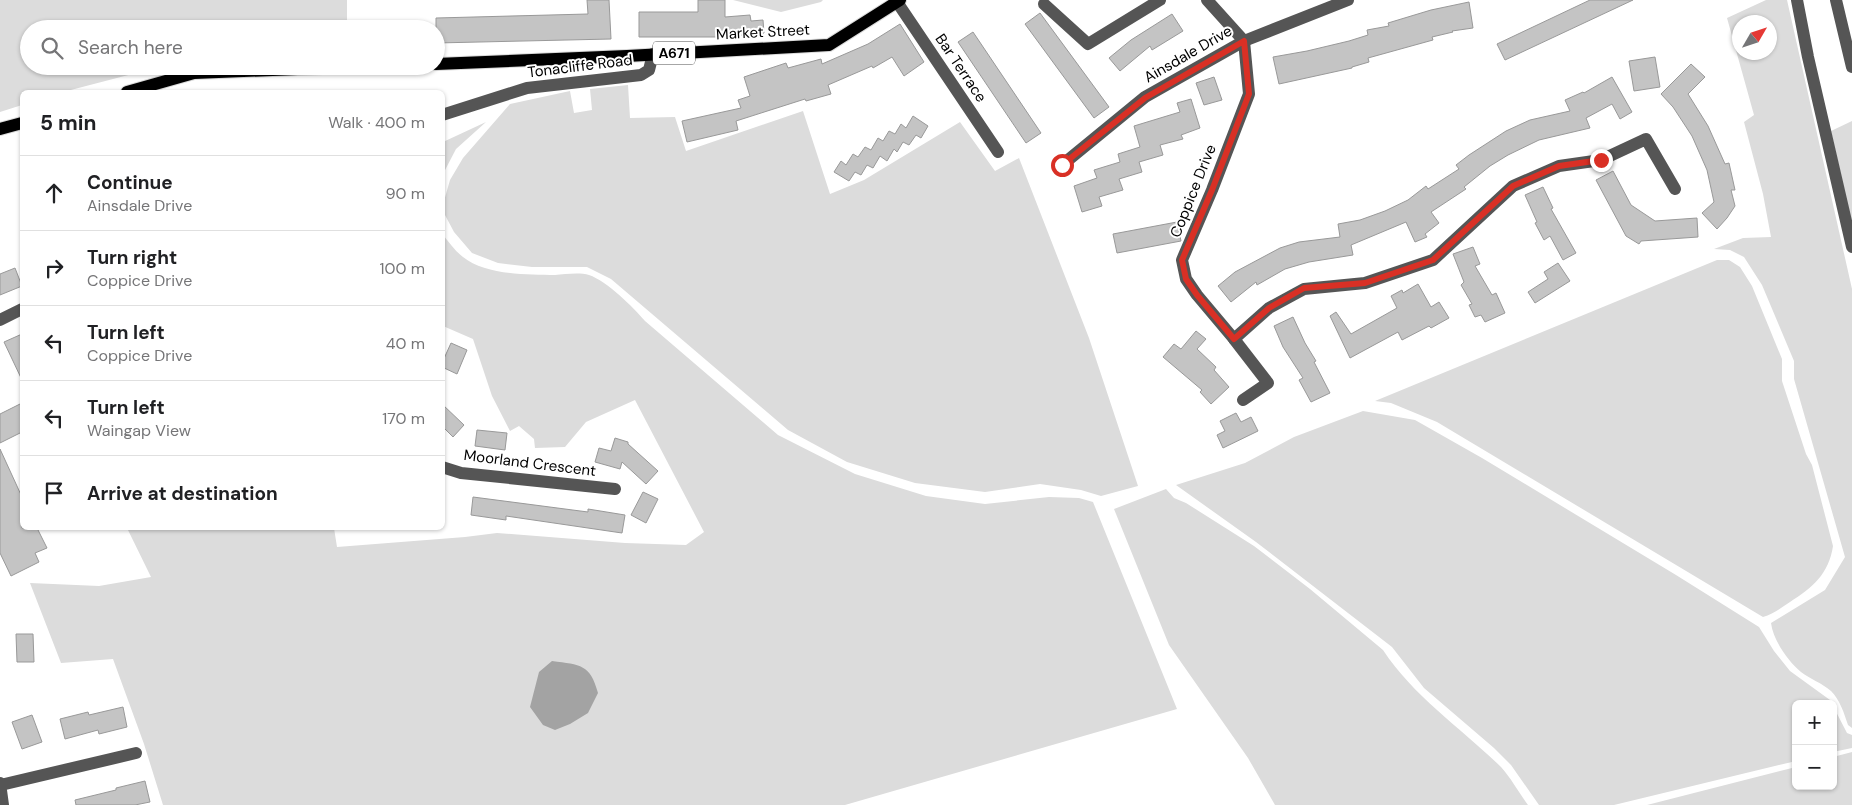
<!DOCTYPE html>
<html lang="en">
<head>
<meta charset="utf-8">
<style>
	body { margin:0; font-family:"DM Sans",sans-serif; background:#f6f6f6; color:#202124 }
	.controls { position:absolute; right:15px; bottom:15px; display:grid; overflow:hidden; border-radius:8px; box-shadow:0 1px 4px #0004 }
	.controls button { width:45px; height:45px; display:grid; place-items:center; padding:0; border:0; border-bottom:1px solid #e0e0e0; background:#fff; color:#202124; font:25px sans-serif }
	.compass { position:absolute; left:1732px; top:15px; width:45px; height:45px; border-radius:50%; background:#fff; box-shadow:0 1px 4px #0004; rotate:51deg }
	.stop { position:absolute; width:15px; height:15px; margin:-11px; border:4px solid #d93025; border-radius:50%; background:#fff }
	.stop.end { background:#d93025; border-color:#fff; box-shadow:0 1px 5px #0008 }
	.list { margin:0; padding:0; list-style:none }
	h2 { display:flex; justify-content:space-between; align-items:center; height:65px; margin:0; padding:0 20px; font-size:21px }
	h2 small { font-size:16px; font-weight:400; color:#757577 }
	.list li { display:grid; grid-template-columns:32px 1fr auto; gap:15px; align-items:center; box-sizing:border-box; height:75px; padding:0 20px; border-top:1px solid #e0e0e0 }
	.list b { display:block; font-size:19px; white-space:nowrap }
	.list p { margin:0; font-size:16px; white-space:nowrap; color:#757577 }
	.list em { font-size:16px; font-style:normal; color:#757577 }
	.icon { flex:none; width:28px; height:28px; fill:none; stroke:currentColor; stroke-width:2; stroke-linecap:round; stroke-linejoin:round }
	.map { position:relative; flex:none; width:1852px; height:805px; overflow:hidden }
	.search { position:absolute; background:#fff; box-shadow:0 1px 4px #0004; left:20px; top:20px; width:425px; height:55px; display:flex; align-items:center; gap:12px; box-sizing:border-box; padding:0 18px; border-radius:28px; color:#757577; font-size:19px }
	.panel { position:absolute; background:#fff; box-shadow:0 1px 4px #0004; left:20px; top:90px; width:425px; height:440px; border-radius:8px }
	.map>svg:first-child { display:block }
</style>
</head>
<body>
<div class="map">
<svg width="1852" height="805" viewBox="0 0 1852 805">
	<rect width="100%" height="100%" fill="#fff"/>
	<g fill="#dcdcdc" fill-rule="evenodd">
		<path d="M0 0H347V29H29V66H163L63 92H22V105L0 112Z"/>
		<path d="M733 0H823L821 2 781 12Z"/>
		<path d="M1766 0H1787L1852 289V728L1848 725C1844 713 1840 700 1831 691 1822 683 1810 679 1801 672 1788 661 1773 640 1771 623L1825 590 1845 557 1794 379V361L1762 285 1744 257 1730 250 1714 249 1743 238 1771 237 1763 194 1744 122 1754 115 1727 18ZM1740 22H1770V52H1740Z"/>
		<path d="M628 85 630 118 675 117 686 151 803 111 830 194 864 180 960 122 995 171 1019 158 1089 338 1138 486 1101 496 1081 490 1040 484 985 492 915 483 847 462 788 430 611 279 587 267H532L498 263 472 253 454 232 445 215 444 201 450 180 463 158 510 104 570 91 574 113 592 110 590 89Z"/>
		<path d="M1852 121V224L1831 131Z"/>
		<path d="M486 122 456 149 443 174V142Z"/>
		<path d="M443 235C449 242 455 251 463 257 485 275 528 275 555 275 565 274 580 272 589 275 607 281 633 307 645 321L778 435 855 474 926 496 985 504 1049 497 1079 498 1093 502 1177 709 845 805H163L144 744 113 659 61 663 30 583 99 586 151 577 127 528H334L337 547 465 537 497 533 625 543 686 545 704 532 635 400 586 422 565 447 535 448 534 439 519 426 510 431 492 396 473 339 443 326Z"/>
		<path d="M1717 260H1729L1740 267 1752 286 1782 359V381L1806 454 1812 465 1833 546C1829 574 1812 588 1790 602 1781 608 1773 614 1763 617L1437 422 1391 403 1375 401Z"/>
		<path d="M1363 411 1415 420 1482 458 1676 575 1759 627 1774 651 1790 671 1830 700 1832 704H1796V761L1614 805H1539L1511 765 1494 748 1424 688 1392 647 1256 542 1176 485 1245 463 1294 437Z"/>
		<path d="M1166 489 1174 498 1186 503 1254 546 1310 589 1383 650C1414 697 1461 728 1501 767 1511 778 1519 793 1528 805H1275L1248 758 1169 645 1114 509Z"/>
		<path d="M1833 706 1847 733 1852 735V748L1833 752Z"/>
		<path d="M1852 752V805H1647L1796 767V786H1833V757Z"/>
	</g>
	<path fill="#a3a3a3" d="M552 661C581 665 590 664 598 693L588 713 570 724 555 730 543 725 530 707 539 672Z"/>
	<g fill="#c4c4c4" stroke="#999">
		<path d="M587 0H609L611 39 436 43V18L588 14Z"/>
		<path d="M698 0H725V17L750 15 751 21 763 20 764 33 726 37H639V12H698Z"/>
		<path d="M1590 0H1633L1505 60 1497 44Z"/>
		<path d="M1469 2 1473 28 1452 31 1453 32 1432 37 1433 40 1368 58 1369 62 1352 67V68L1279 84 1273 57 1307 51 1349 41 1368 35 1367 30 1389 26 1388 23 1431 10Z"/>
		<path d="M1040 13 1109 107 1094 118 1025 24Z"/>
		<path d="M1172 14 1183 31 1152 50 1150 46 1120 71 1109 58 1131 40Z"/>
		<path d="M900 24 924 62 904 76 892 57 873 68 872 66 828 85 831 94 806 101 805 99 736 121 738 130 687 142 682 121 741 108 738 100 750 96 744 77 786 63 788 68 821 59 822 64 868 44Z"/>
		<path d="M973 32 1041 133 1026 143 958 42Z"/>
		<path d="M1655 57 1660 87 1634 91 1629 61Z"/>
		<path d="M1691 64 1705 77 1688 94 1708 126 1725 164 1729 163 1735 190H1731L1735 206 1727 218 1717 229 1702 213 1714 202 1707 170 1692 136 1673 107 1661 94Z"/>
		<path d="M1214 77 1222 100 1204 105 1196 83Z"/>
		<path d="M1612 77 1632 112 1620 119 1612 104 1586 118 1590 128 1539 140 1508 155 1490 166 1464 187 1466 189 1431 212 1439 223 1425 234 1427 237 1415 242 1406 222 1351 245 1353 255 1309 262 1285 269 1257 285 1256 282 1231 302 1218 286 1235 272 1280 248 1299 242 1340 237 1338 224 1360 220 1385 211 1408 200 1426 186 1428 189 1459 169 1456 165 1469 155 1506 131 1530 120 1570 111 1565 100 1583 92 1584 93Z"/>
		<path d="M1191 99 1200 128 1181 135 1183 139 1160 145 1163 155 1139 162 1142 172 1119 179 1123 190 1099 197 1102 206 1082 212 1074 186 1097 178 1094 170 1120 162 1118 154 1140 147 1134 126 1180 112 1177 103Z"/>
		<path d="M913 116 928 126 921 138 916 135 909 145 903 142 897 152 894 149 887 161 880 156 873 168 867 165 861 175 855 172 849 181 834 172 841 161 846 165 853 154 858 157 865 147 871 150 878 138 883 141 889 131 895 134 901 124 906 128Z"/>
		<path d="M1613 171 1631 205 1655 221 1697 218 1698 237 1641 241 1639 244 1626 236 1596 180Z"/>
		<path d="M1543 187 1553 208 1551 209 1576 253 1563 260 1550 236 1544 240 1535 223 1537 222 1525 195Z"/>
		<path d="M1177 222 1181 241 1117 253 1113 234Z"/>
		<path d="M1473 247 1480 264 1475 266 1492 295 1496 293 1505 313 1485 322 1481 315 1475 317 1469 305 1472 304 1461 285 1464 282 1453 254Z"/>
		<path d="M1558 263 1570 281 1535 303 1528 292 1548 279 1544 272Z"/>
		<path d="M15 268 22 286 0 295V274Z"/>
		<path d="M1418 284 1431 307 1439 302 1449 318 1431 328 1429 326 1402 340 1398 332 1350 358 1330 316 1336 312 1351 334 1397 308 1391 296 1402 290 1403 293Z"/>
		<path d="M1293 317 1305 343 1316 361 1314 362 1330 393 1311 402 1299 380 1303 378 1283 347 1274 326Z"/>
		<path d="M1196 331 1206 339 1197 349 1216 367 1214 370 1229 387 1211 404 1200 392 1202 390 1163 357 1174 344 1181 349Z"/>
		<path d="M22 334V380L4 342Z"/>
		<path d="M451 343 467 350 457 374 442 367V363Z"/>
		<path d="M22 403V432L0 443V414Z"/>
		<path d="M442 404 464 425 453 437 442 426Z"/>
		<path d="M1236 413 1241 422 1251 417 1258 431 1223 448 1217 435 1225 431 1220 421Z"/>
		<path d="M477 430 507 433 505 450 475 446Z"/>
		<path d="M615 438 628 442V444L658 471 646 484 622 462 620 469 595 462 599 448 611 451Z"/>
		<path d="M0 449 22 497V528H37L47 548 35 553 39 562 11 576 0 553Z"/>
		<path d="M643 492 658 499 646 523 631 515Z"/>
		<path d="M473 497 588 512V509L625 515 622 533 506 516V520L471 515Z"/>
		<path d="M16 634H33L34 662H17Z"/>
		<path d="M123 707 127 727 99 734 98 730 65 739 60 719 88 712 89 715Z"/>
		<path d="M32 715 42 742 22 749 12 722Z"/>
		<path d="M145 781 150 802 135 805H76L75 800 116 790V788Z"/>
	</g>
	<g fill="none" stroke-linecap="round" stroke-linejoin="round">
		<g stroke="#dbdbdb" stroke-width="14">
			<g id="major">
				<path d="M436 64 627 56 829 45 900 0"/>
				<path d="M127 92 194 73 373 66"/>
				<path d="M0 129 22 123"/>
			</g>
		</g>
		<g stroke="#555" stroke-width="12">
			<path d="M1207 0 1244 41 1249 94 1212 190 1182 260 1186 279 1197 295 1234 339 1268 383 1243 400"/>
			<path d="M1797 0 1808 57 1852 247"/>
			<path d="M1836 0 1852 67"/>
			<path d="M897 2 998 152"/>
			<path d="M1044 4 1088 44 1160 0"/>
			<path d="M442 115 527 88 641 75 649 70 653 54"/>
			<path d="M1062 165 1145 97 1244 41 1348 0"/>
			<path d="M0 320 22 309"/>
			<path d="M1234 339 1269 308 1304 289 1365 283 1433 260 1513 186 1559 166 1601 160 1646 139 1675 189"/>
			<path d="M442 467 461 473 615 489"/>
			<path d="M0 783 3 805"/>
			<path d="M1 785 136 753"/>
		</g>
		<use href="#major" stroke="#000" stroke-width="12"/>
	</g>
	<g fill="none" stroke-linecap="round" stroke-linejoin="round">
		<path stroke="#d93025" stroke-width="6" d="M1062 165 1145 98 1244 41 1249 94 1212 190 1182 260 1186 279 1197 295 1234 339 1269 308 1304 288 1365 283 1433 260 1513 186 1559 166 1601 160"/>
	</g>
	<g text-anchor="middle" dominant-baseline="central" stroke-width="4" stroke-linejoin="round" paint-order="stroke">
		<rect fill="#fff" stroke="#4c4c4c" stroke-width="1" x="653" y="41.5" width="42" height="23" rx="4"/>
		<g font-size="14" font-weight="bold" fill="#000">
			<text x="674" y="53">A671</text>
		</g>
		<g font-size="15" fill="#000" stroke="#fff">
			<text transform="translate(763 32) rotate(-3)">Market Street</text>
			<text transform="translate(1188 54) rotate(-30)">Ainsdale Drive</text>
			<text transform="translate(580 66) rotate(-7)">Tonacliffe Road</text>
			<text transform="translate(961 68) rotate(56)">Bar Terrace</text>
			<text transform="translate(1193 191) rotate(-68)">Coppice Drive</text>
			<text transform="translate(530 463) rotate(7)">Moorland Crescent</text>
		</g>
	</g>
</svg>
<div class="controls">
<button>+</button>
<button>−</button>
</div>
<svg class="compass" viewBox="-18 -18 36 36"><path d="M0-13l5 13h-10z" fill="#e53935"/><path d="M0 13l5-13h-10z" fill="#757577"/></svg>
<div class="stop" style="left:1062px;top:165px"></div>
<div class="stop end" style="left:1601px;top:160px"></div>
<div class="search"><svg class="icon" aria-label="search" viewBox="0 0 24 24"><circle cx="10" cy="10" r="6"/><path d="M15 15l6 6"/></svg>Search here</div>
<section class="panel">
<h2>5 min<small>Walk · 400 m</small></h2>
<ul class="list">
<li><svg class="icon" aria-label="ahead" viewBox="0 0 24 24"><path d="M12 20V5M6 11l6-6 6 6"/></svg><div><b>Continue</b><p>Ainsdale Drive</p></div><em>90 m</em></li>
<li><svg class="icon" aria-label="right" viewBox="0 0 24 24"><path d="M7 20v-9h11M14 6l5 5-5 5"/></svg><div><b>Turn right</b><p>Coppice Drive</p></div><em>100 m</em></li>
<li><svg class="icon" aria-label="left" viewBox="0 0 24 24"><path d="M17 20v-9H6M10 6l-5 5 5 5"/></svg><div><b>Turn left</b><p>Coppice Drive</p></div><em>40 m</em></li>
<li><svg class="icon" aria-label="left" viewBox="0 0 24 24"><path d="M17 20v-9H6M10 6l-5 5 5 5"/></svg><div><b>Turn left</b><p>Waingap View</p></div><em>170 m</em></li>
<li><svg class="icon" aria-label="arrive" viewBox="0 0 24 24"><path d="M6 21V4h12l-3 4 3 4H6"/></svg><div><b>Arrive at destination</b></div></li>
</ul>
</section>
</div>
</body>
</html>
